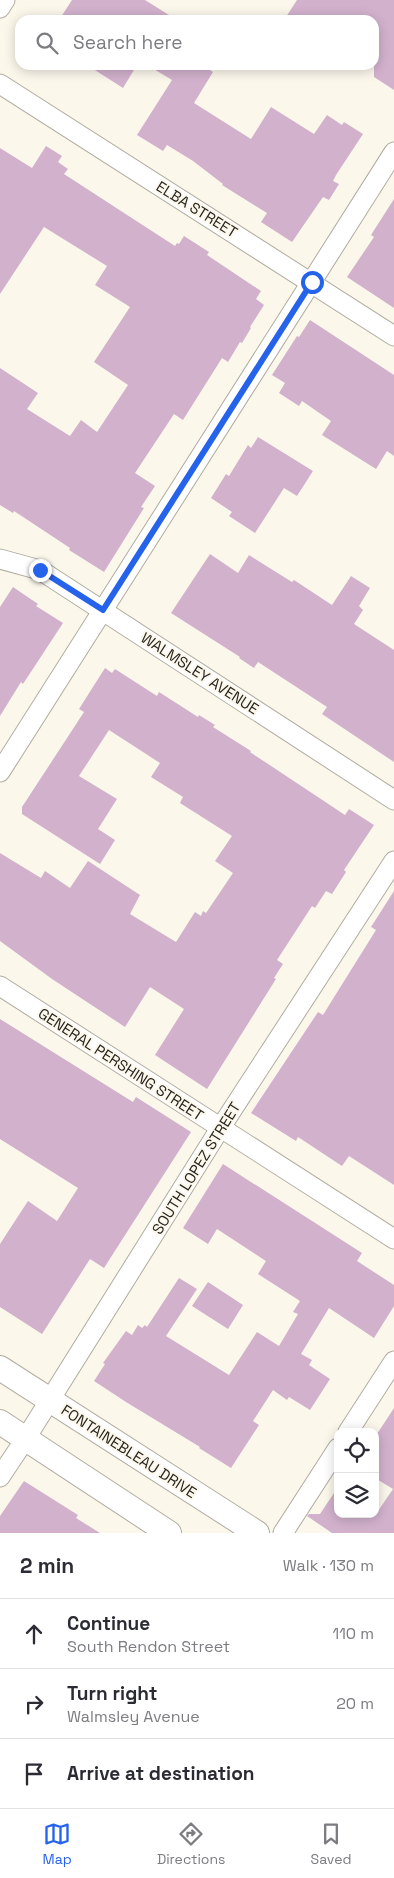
<!DOCTYPE html>
<html lang="en">
<head>
<meta charset="utf-8">
<style>
	body { margin:0; font-family:"Space Grotesk",sans-serif; background:#f7f7f7; color:#2b2b33 }
	.controls { position:absolute; right:15px; bottom:15px; display:grid; overflow:hidden; border-radius:10px; box-shadow:0 2px 12px #0003 }
	.controls button { width:45px; height:45px; display:grid; place-items:center; padding:0; border:0; border-bottom:1px solid #e1e1e2; background:#fff; color:#2b2b33; font:25px sans-serif }
	.stop { position:absolute; width:15px; height:15px; margin:-11px; border:4px solid #2563eb; border-radius:50%; background:#fff }
	.stop.end { background:#2563eb; border-color:#fff; box-shadow:0 1px 5px #0008 }
	.list { margin:0; padding:0; list-style:none }
	h2 { display:flex; justify-content:space-between; align-items:center; height:65px; margin:0; padding:0 20px; font-size:21px }
	h2 small { font-size:16px; font-weight:400; color:#7c7c81 }
	.list li { display:grid; grid-template-columns:32px 1fr auto; gap:15px; align-items:center; box-sizing:border-box; height:70px; padding:0 20px; border-top:1px solid #e1e1e2 }
	.list b { display:block; font-size:19px; white-space:nowrap }
	.list p { margin:0; font-size:16px; white-space:nowrap; color:#7c7c81 }
	.list em { font-size:16px; font-style:normal; color:#7c7c81 }
	.icon { flex:none; width:28px; height:28px; fill:none; stroke:currentColor; stroke-width:2; stroke-linecap:round; stroke-linejoin:round }
	.map { position:relative; flex:none; width:394px; height:1533px; overflow:hidden }
	.search { position:absolute; background:#fff; box-shadow:0 2px 12px #0003; left:15px; right:15px; top:15px; height:55px; display:flex; align-items:center; gap:12px; box-sizing:border-box; padding:0 18px; border-radius:15px; color:#7c7c81; font-size:19px }
	.sheet { height:275px; background:#fff }
	nav { display:flex; justify-content:space-around; align-items:center; box-sizing:border-box; height:70px; border-top:1px solid #e1e1e2; background:#fff; font-size:14px; color:#7c7c81 }
	nav a { display:grid; justify-items:center; gap:2px }
	nav .on { color:#2563eb }
	.map>svg:first-child { display:block }
</style>
</head>
<body>
<div class="map">
<svg width="394" height="1533" viewBox="0 0 394 1533">
	<rect width="100%" height="100%" fill="#fcf7eb"/>
	<g fill="#d2b1cd">
		<path d="M72 0H145L177 20H59Z"/>
		<path d="M297 0H394V90L374 77V20H284Z"/>
		<path d="M87 65H137L123 88Z"/>
		<path d="M147 65H202L213 72 194 103 251 139 271 107 314 134 327 115 342 125 344 122 363 134 336 175 333 181 339 184 329 200 323 197 292 242 261 222 267 213 222 185 223 184 193 161 167 145 163 151 137 135 172 80Z"/>
		<path d="M46 146 62 156 58 162 68 169 64 174 175 246 177 243 179 244 184 236 209 252 207 255 261 291 256 299 264 305 250 327 251 328 242 343 240 342 228 362 222 358 183 420 174 414 135 473 155 486 141 507 144 508 104 572 69 550 70 548 14 511 13 513 0 505V368L38 393 27 409 70 436 81 420 97 432 128 385 94 362 130 307 95 285 107 266 44 227 0 294V148L32 168Z"/>
		<path d="M394 199V308L347 277 374 237 371 235Z"/>
		<path d="M310 320 394 375V456L387 451 376 469 322 435 331 421 302 401 299 406 279 393 285 383 272 375 297 336 299 337Z"/>
		<path d="M258 437 313 471 297 496 284 488 255 533 229 516 232 512 211 498 226 474 229 476 248 445 251 448Z"/>
		<path d="M210 554 238 573 249 555 292 582 294 580 332 605 351 576 370 588 359 606 363 610 354 624 394 650V762L322 714 327 707 258 662 254 668 239 658 240 657 171 613Z"/>
		<path d="M13 587 38 604 36 606 63 623 23 684 21 682 0 716V607Z"/>
		<path d="M105 668 112 673 115 669 157 696 159 692 198 717 199 715 215 725 213 727 251 751 250 752 345 815 349 809 374 825 344 870 346 872 332 894 326 891 315 908 312 906 277 960 283 964 274 978 276 979 207 1089 155 1055 184 1009 150 987 125 1027 52 979 0 941V853L41 878 45 871 70 888 88 861 140 895 130 914 176 942 195 912 201 916 203 911 206 913 233 873 215 861 232 836 180 803 183 797 151 777 160 763 109 730 79 776 117 799 98 829 115 840 100 864 22 814V807L84 712 79 709Z"/>
		<path d="M394 891V1185L349 1156 342 1166 298 1137 296 1141 251 1113 318 1012 323 1015 336 994 376 930 371 927Z"/>
		<path d="M0 1019 133 1102 136 1097 191 1132 104 1268 90 1259 42 1334 0 1307V1244L28 1201 57 1221 78 1188 0 1139Z"/>
		<path d="M223 1164 362 1253 357 1261 394 1285V1306L374 1338 329 1308 301 1354 312 1360 309 1365 330 1379 310 1410 289 1397 287 1400 273 1390 253 1421 259 1425 231 1468 199 1448 200 1447 126 1402 94 1381 105 1364 103 1363 126 1331 132 1335 138 1325 142 1328 145 1325 147 1327 179 1278 197 1289 166 1336 229 1375 257 1332 279 1346 298 1314 293 1312 300 1301 258 1274 266 1261 217 1229 208 1244 183 1228Z"/>
		<path d="M208 1282 243 1305 228 1329 192 1306Z"/>
		<path d="M394 1408V1533H332L307 1516 309 1514H320L338 1487V1514H376L393 1489 375 1478V1437Z"/>
		<path d="M24 1481 78 1515 76 1518 100 1533H0V1516Z"/>
	</g>
	<g fill="none" stroke-linecap="round" stroke-linejoin="round">
		<g stroke="#b0aca0" stroke-width="21">
			<g id="minor">
				<path d="M0 8 5 0"/>
				<path d="M0 84 394 336"/>
				<path d="M0 559 40 570 394 800"/>
				<path d="M0 772 394 152"/>
				<path d="M0 986 394 1239"/>
				<path d="M348 1432 394 1361"/>
				<path d="M0 1477 26 1438 221 1127 394 861"/>
				<path d="M283 1533 338 1448"/>
			</g>
		</g>
		<g stroke="#b0aca0" stroke-width="26">
			<g id="tertiary">
				<path d="M0 1368 257 1533"/>
				<path d="M0 1422 169 1533"/>
			</g>
		</g>
		<use href="#minor" stroke="#fff" stroke-width="19"/>
		<use href="#tertiary" stroke="#fff" stroke-width="24"/>
	</g>
	<g fill="none" stroke-linecap="round" stroke-linejoin="round">
		<path stroke="#2563eb" stroke-width="6" d="M40 570 103 610 312 282"/>
	</g>
	<g text-anchor="middle" dominant-baseline="central" stroke-width="4" stroke-linejoin="round" paint-order="stroke">
		<g font-size="15" fill="#272521" stroke="#fcf7eb">
			<text transform="translate(197 209) rotate(32)">ELBA STREET</text>
			<text transform="translate(200 673) rotate(33)">WALMSLEY AVENUE</text>
			<text transform="translate(121 1064) rotate(33)">GENERAL PERSHING STREET</text>
			<text transform="translate(196 1168) rotate(-58)">SOUTH LOPEZ STREET</text>
			<text transform="translate(129 1451) rotate(33)">FONTAINEBLEAU DRIVE</text>
		</g>
	</g>
</svg>
<div class="controls">
<button><svg class="icon" aria-label="locate" viewBox="0 0 24 24"><circle cx="12" cy="12" r="6"/><path d="M12 2v4M12 18v4M2 12h4M18 12h4"/></svg></button>
<button><svg class="icon" aria-label="layers" viewBox="0 0 24 24"><path d="M12 4l9 5-9 5-9-5zM3 14l9 5 9-5"/></svg></button>
</div>
<div class="stop" style="left:312px;top:282px"></div>
<div class="stop end" style="left:40px;top:570px"></div>
<div class="search"><svg class="icon" aria-label="search" viewBox="0 0 24 24"><circle cx="10" cy="10" r="6"/><path d="M15 15l6 6"/></svg>Search here</div>
</div>
<section class="sheet">
<h2>2 min<small>Walk · 130 m</small></h2>
<ul class="list">
<li><svg class="icon" aria-label="ahead" viewBox="0 0 24 24"><path d="M12 20V5M6 11l6-6 6 6"/></svg><div><b>Continue</b><p>South Rendon Street</p></div><em>110 m</em></li>
<li><svg class="icon" aria-label="right" viewBox="0 0 24 24"><path d="M7 20v-9h11M14 6l5 5-5 5"/></svg><div><b>Turn right</b><p>Walmsley Avenue</p></div><em>20 m</em></li>
<li><svg class="icon" aria-label="arrive" viewBox="0 0 24 24"><path d="M6 21V4h12l-3 4 3 4H6"/></svg><div><b>Arrive at destination</b></div></li>
</ul>
</section>
<nav>
<a class="on"><svg class="icon" aria-label="map" viewBox="0 0 24 24"><path d="M3 6l6-2 6 2 6-2v14l-6 2-6-2-6 2zM9 4v14M15 6v14"/></svg>Map</a>
<a><svg class="icon" aria-label="directions" viewBox="0 0 24 24"><path d="M12 3l9 9-9 9-9-9zM9 14v-3h6M13 9l2 2-2 2"/></svg>Directions</a>
<a><svg class="icon" aria-label="saved" viewBox="0 0 24 24"><path d="M7 4h10v16l-5-4-5 4z"/></svg>Saved</a>
</nav>
</body>
</html>
